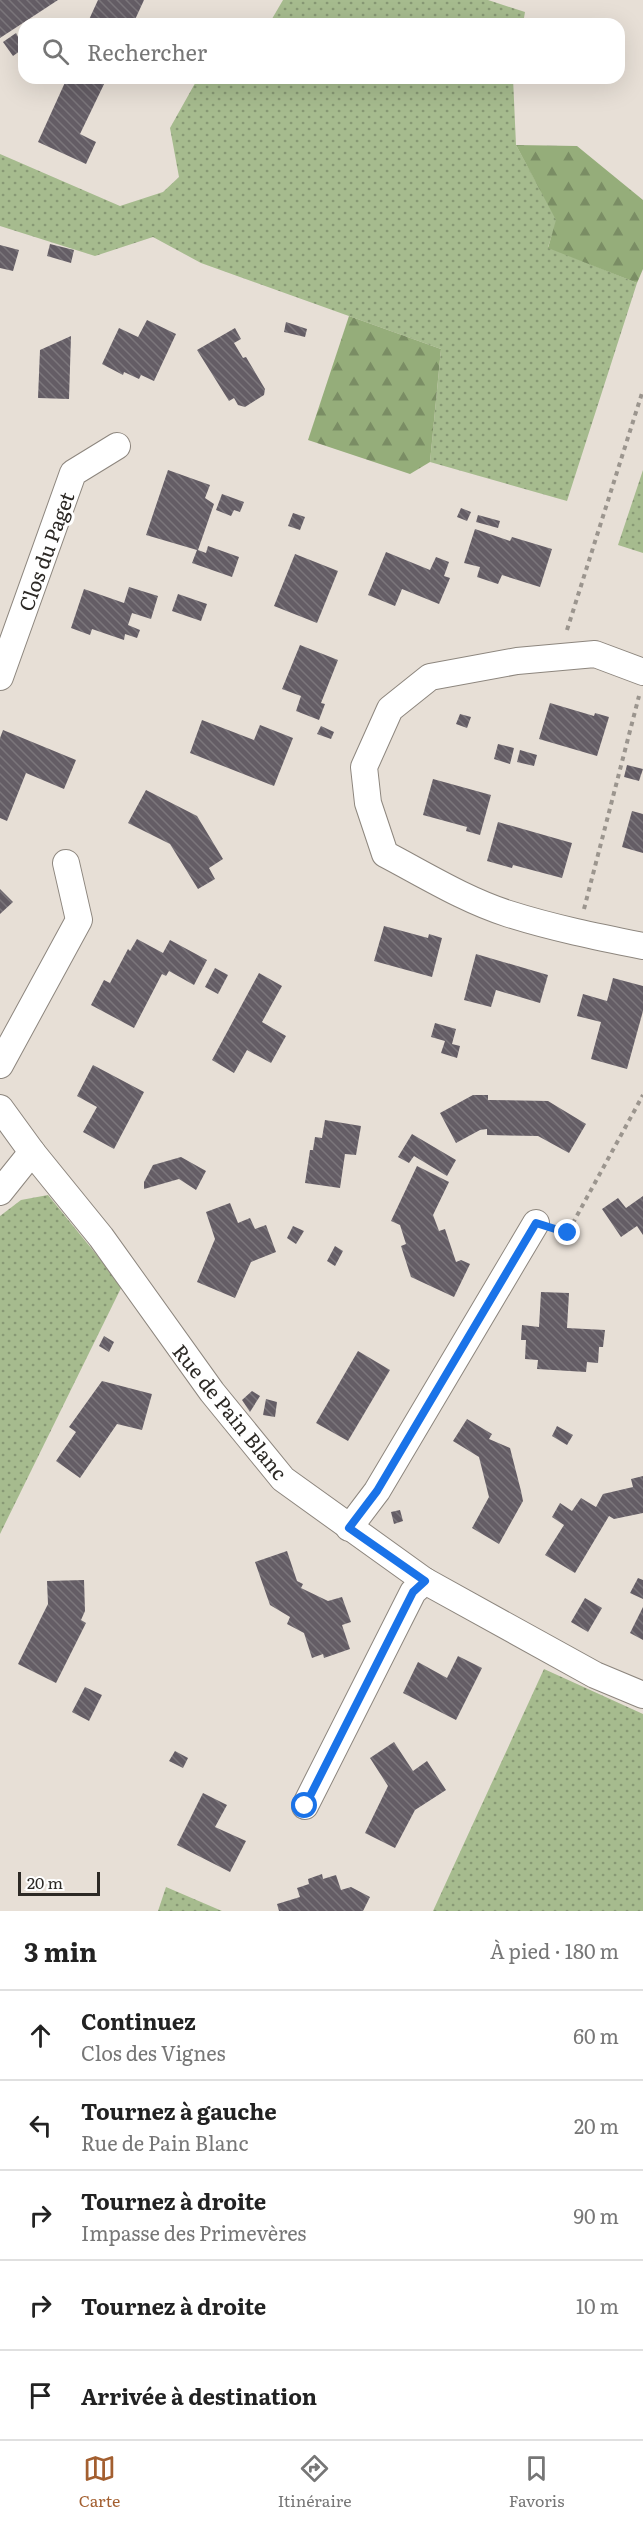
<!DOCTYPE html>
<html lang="fr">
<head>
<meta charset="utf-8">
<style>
	body { margin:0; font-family:Literata,serif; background:#f2f2f2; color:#222 }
	.scale { position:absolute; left:18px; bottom:15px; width:82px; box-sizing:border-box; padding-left:6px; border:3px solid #2c2925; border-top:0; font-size:16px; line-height:21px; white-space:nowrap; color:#2c2925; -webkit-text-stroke:4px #fff; paint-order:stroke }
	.stop { position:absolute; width:18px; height:18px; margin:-14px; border:4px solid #1a73e8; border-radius:50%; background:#fff }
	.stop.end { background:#1a73e8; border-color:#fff; box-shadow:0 2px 6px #0008 }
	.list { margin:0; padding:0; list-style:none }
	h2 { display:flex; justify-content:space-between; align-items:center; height:78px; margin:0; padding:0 24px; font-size:26px }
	h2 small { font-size:20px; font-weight:400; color:#767676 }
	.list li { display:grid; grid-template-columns:39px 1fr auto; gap:18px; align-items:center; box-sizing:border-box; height:90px; padding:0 24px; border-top:2px solid #e0e0e0 }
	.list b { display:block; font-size:22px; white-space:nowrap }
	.list p { margin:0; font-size:20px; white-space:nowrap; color:#767676 }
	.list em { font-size:20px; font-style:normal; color:#767676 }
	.icon { flex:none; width:33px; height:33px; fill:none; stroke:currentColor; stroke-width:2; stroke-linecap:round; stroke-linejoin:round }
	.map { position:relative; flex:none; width:643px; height:1911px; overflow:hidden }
	.search { position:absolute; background:#fff; box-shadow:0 6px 24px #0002; left:18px; right:18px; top:18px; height:66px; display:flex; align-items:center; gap:15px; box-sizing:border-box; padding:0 21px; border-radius:18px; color:#767676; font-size:22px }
	.sheet { height:528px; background:#fff }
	nav { display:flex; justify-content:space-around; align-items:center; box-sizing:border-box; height:84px; border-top:2px solid #e0e0e0; background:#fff; font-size:16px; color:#767676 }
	nav a { display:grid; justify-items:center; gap:3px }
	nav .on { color:#a35f30 }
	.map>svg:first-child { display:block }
</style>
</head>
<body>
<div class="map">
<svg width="643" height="1911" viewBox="0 0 643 1911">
	<defs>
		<pattern id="grass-dots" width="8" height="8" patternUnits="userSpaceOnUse" patternTransform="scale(1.5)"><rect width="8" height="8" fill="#a6bb8e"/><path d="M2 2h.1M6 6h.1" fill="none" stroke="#879874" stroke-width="1.8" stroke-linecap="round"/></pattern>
		<pattern id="forest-firs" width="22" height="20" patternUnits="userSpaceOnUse" patternTransform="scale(1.5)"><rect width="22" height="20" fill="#95ad7a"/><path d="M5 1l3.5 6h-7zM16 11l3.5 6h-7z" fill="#7a8d64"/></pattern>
		<pattern id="building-back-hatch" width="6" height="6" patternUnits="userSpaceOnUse" patternTransform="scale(1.5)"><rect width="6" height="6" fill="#645d65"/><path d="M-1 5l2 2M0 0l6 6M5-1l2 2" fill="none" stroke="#7b767b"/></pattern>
	</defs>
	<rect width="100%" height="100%" fill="#e7dfd6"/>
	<g fill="url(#grass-dots)">
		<path d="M283 0H488L525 12 523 24H269Z"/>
		<path d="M198 78H513L516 145 557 220 548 247 637 283 567 501 430 462 441 349 201 263 153 237 95 256 0 226V154L120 206 163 192 179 177 170 128Z"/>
		<path d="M643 470V553L618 545Z"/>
		<path d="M48 1195 122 1286 0 1534V1216L21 1200Z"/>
		<path d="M544 1669 643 1714V1911H433Z"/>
		<path d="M166 1887 222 1911H158Z"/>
	</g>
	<g fill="url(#forest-firs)">
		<path d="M516 145 577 146 643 200V269L637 283 548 248 556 220Z"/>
		<path d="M349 316 441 349 430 462 410 474 308 440Z"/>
	</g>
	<g fill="url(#building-back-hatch)">
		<path d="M0 0H58L0 38Z"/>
		<path d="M98 0H144L133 24H87Z"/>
		<path d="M16 33 24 48 13 56 3 42Z"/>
		<path d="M67 78H107L80 134 96 142 86 164 38 142Z"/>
		<path d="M50 244 74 250 71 263 47 256Z"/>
		<path d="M0 245 19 250 13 271 0 268Z"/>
		<path d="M147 320 176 334 154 381 141 375 139 379 124 372 123 375 102 364 119 328 138 337Z"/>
		<path d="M286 322 307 329 305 337 284 332Z"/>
		<path d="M235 328 241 339 234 343 243 358 246 357 265 389 264 395 245 407 238 405 234 398 229 401 197 350Z"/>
		<path d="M71 336 69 399 38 398 40 350Z"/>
		<path d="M168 470 210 485 205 498 214 504 198 550 206 553 208 546 239 557 232 577 192 563 197 550 146 535Z"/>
		<path d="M222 494 244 502 240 512 234 510 231 516 216 510Z"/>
		<path d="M461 508 471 512 467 521 457 517Z"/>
		<path d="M293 513 305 517 300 530 288 526Z"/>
		<path d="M478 515 500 521 498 528 476 522Z"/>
		<path d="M475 529 510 541 512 537 552 549 540 587 502 575 498 584 477 577 480 567 464 563Z"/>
		<path d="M386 552 430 570 436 557 449 562 444 576 450 578 439 604 402 589 395 606 368 595Z"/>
		<path d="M295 554 338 571 317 623 274 606Z"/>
		<path d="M129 587 158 596 151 619 132 613 128 625 140 630 137 638 125 634 124 640 92 629 90 635 71 628 84 589 124 603Z"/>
		<path d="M178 594 207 604 201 621 172 611Z"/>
		<path d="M300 645 338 660 321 703 325 704 319 720 296 711 301 696 282 689Z"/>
		<path d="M550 703 594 716 595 713 609 717 597 756 539 739Z"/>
		<path d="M460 714 471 717 467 728 456 724Z"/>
		<path d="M202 720 254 740 260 725 293 738 274 786 190 753Z"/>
		<path d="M321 726 334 732 331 739 317 734Z"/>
		<path d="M3 730 76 760 64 789 26 773 7 821 0 818V738Z"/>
		<path d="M498 744 514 748 510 764 494 759Z"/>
		<path d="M520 750 537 755 534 766 517 762Z"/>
		<path d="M627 765 643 769 639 781 624 777Z"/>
		<path d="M433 779 491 795 480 835 466 831 467 827 423 815Z"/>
		<path d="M146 790 197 816 223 859 209 868 215 879 198 889 170 844 128 823Z"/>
		<path d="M632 811 643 814V853L622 847Z"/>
		<path d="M498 822 572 843 562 878 513 865 512 868 487 861Z"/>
		<path d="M0 889 13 902 0 914Z"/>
		<path d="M384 926 428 938 429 934 442 938 432 977 374 961Z"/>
		<path d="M137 939 163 953 170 940 207 960 194 985 169 971 166 976 162 974 134 1028 91 1005 104 980 110 983 128 949 130 951Z"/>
		<path d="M476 954 548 975 540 1003 496 990 491 1007 464 1000Z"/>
		<path d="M215 968 228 975 218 994 205 987Z"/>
		<path d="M259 973 282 986 262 1022 286 1036 271 1063 247 1050 234 1073 212 1060Z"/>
		<path d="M613 978 643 986V1011L627 1069 591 1059 601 1022 577 1016 583 994 607 1001Z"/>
		<path d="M435 1023 456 1029 452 1044 460 1046 457 1058 441 1053 445 1041 431 1037Z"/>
		<path d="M93 1065 144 1092 114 1149 83 1132 97 1107 77 1096Z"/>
		<path d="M473 1095H488V1100L548 1101 586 1124 569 1153 538 1136 487 1135V1129L480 1130 456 1143 440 1113Z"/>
		<path d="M325 1120 361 1126 356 1155 345 1154 340 1188 305 1183 310 1150H313L315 1137 322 1138Z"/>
		<path d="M412 1134 456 1160 447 1176 414 1156 409 1163 398 1157Z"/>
		<path d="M181 1157 206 1171 196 1190 179 1179 144 1189V1182L153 1165Z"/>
		<path d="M417 1166 449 1182 433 1215 439 1231 445 1229 456 1262 461 1260 470 1264 454 1297 411 1277 401 1246 406 1244 400 1225 391 1221Z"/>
		<path d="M643 1196V1235L637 1226 621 1237 602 1209 618 1198 626 1208Z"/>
		<path d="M230 1203 238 1223 250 1218 255 1229 266 1225 276 1252 251 1262 235 1298 197 1282 215 1239 206 1212Z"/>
		<path d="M293 1226 304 1231 296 1244 287 1238Z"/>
		<path d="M335 1246 343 1251 335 1266 327 1261Z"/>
		<path d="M541 1292 569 1293 567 1328 605 1330 603 1347H599L598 1363 587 1362 586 1372 537 1369 538 1360 525 1359 526 1340H521L522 1325 539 1327Z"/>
		<path d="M104 1336 114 1342 109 1352 99 1346Z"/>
		<path d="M358 1351 390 1370 348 1441 316 1423Z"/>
		<path d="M102 1381 152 1394 142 1430 117 1424 80 1478 56 1461 76 1432 69 1427Z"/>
		<path d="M252 1391 260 1396 250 1412 242 1400Z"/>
		<path d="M266 1399 277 1402 275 1417 263 1415Z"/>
		<path d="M467 1419 492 1434 489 1439 510 1448 521 1491 523 1501 499 1544 472 1528 489 1497 479 1457 453 1441Z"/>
		<path d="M557 1426 573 1435 567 1445 552 1436Z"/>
		<path d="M643 1476V1513L614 1519 609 1516 575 1573 545 1555 564 1525 552 1517 560 1503 572 1511 581 1498 596 1507 603 1494 633 1487 631 1479Z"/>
		<path d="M400 1510 403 1521 394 1524 391 1512Z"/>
		<path d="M287 1551 297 1581 303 1584 301 1588 328 1601 342 1597 351 1622 342 1625 350 1649 324 1658 323 1654 312 1658 304 1633 287 1624 290 1617 270 1605 255 1562Z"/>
		<path d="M638 1578 643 1580V1599L630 1593Z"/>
		<path d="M84 1580 85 1611 81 1620 86 1623 56 1683 18 1664 48 1604 47 1581Z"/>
		<path d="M585 1598 602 1608 588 1632 571 1622Z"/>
		<path d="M643 1607V1640L630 1633Z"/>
		<path d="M458 1656 482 1668 456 1720 403 1693 418 1662 447 1678Z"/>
		<path d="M85 1687 102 1695 89 1721 72 1712Z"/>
		<path d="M394 1742 413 1771 427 1761 446 1790 415 1810 395 1848 365 1833 388 1786 370 1758Z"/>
		<path d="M175 1751 188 1758 183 1768 169 1761Z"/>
		<path d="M203 1793 227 1805 215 1827 246 1841 230 1872 177 1845Z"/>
		<path d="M322 1874 323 1879 336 1875 341 1890 351 1887 370 1897 363 1911H279L277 1904 300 1897 297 1888 309 1884 308 1879Z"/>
	</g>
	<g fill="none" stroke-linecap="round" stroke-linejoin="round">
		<g stroke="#8d867e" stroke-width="28">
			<g id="minor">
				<path d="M643 672 595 654 517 661 430 677 390 709 364 767 368 803 385 854C425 875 465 900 509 914 553 928 598 937 643 946"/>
				<path d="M0 677 73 473 117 446"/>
				<path d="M0 1065 79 920 66 863"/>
				<path d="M0 1108 32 1152 101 1237 212 1392 283 1479 425 1581 595 1675 643 1695"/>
				<path d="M0 1192 32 1152"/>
				<path d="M349 1528 377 1491 536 1223"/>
				<path d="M305 1806 413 1592 425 1581"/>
			</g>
		</g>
		<g stroke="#9b958e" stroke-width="4" stroke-dasharray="4.5 4.5" stroke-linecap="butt">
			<path d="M567 630 643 390"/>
			<path d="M584 909 639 696"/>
			<path d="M560 1230 568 1232 643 1095"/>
		</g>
		<use href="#minor" stroke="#fff" stroke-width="26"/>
	</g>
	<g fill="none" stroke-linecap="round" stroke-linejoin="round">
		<path stroke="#1a73e8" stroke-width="8" d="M305 1806 413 1592 425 1581 349 1528 377 1491 536 1223 568 1233"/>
	</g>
	<g text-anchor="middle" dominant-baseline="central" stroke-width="6" stroke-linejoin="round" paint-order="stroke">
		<g font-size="20" fill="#2c2925" stroke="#fff">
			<text transform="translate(45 551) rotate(-70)">Clos du Paget</text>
			<text transform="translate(231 1411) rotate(51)">Rue de Pain Blanc</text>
		</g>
	</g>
</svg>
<div class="scale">20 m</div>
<div class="stop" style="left:305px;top:1806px"></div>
<div class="stop end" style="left:568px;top:1233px"></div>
<div class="search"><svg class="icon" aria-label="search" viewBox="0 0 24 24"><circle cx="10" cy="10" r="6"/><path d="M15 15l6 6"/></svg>Rechercher</div>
</div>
<section class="sheet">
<h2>3 min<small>À pied · 180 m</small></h2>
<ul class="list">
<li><svg class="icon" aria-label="ahead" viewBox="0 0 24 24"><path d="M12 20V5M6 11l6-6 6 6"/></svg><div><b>Continuez</b><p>Clos des Vignes</p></div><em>60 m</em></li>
<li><svg class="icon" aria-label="left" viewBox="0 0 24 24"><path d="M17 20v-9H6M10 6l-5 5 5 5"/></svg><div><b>Tournez à gauche</b><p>Rue de Pain Blanc</p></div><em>20 m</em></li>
<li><svg class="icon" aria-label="right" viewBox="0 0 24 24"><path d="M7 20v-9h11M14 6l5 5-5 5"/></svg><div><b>Tournez à droite</b><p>Impasse des Primevères</p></div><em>90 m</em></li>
<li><svg class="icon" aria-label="right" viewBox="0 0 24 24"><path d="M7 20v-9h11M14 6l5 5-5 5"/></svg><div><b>Tournez à droite</b></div><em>10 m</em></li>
<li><svg class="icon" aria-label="arrive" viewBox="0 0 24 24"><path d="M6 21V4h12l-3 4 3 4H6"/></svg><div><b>Arrivée à destination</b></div></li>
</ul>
</section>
<nav>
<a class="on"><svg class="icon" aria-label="map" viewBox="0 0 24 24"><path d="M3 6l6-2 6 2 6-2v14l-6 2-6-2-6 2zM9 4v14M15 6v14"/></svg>Carte</a>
<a><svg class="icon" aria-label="directions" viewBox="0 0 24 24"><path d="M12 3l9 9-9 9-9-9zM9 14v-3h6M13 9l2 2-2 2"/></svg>Itinéraire</a>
<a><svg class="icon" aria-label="saved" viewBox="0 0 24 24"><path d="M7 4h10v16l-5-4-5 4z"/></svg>Favoris</a>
</nav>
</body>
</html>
